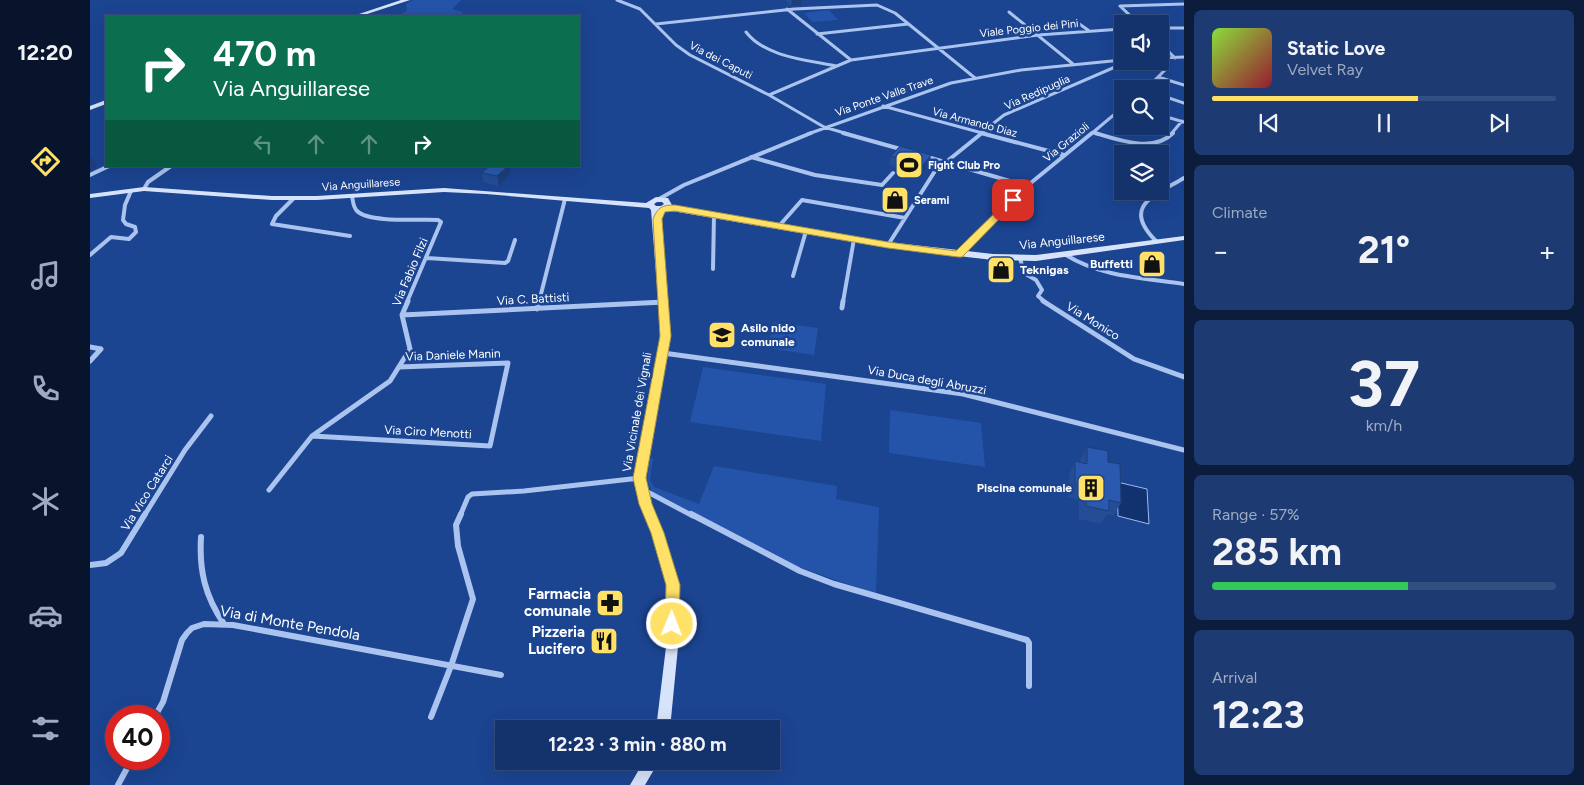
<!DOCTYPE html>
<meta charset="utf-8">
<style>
:root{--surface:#14336d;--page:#1d3b72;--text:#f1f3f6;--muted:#9daac2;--line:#334e80;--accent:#ffe168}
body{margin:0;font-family:Figtree,sans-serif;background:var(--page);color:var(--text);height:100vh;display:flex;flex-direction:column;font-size:19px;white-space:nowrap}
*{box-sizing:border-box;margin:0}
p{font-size:16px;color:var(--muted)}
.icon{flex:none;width:28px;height:28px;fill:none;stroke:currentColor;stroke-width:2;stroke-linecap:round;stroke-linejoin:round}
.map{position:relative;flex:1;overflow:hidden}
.side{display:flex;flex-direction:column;gap:10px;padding:10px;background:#0b1c3c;width:400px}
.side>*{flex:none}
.top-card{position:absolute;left:15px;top:15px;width:475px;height:152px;border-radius:0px;box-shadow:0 5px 20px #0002,0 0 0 1px var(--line);background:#0b6e4f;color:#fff;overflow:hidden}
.controls{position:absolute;left:1024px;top:15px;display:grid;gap:10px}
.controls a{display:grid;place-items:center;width:55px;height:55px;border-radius:0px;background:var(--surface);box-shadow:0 5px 20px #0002,0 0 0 1px var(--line);font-size:25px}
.speed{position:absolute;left:15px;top:705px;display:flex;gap:10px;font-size:25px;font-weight:700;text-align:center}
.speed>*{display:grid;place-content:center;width:65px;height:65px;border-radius:50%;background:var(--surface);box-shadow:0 5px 20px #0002,0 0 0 1px var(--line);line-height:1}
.speed .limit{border:8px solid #d22;background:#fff;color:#111}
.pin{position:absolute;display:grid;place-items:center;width:42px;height:42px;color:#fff;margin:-21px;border-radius:10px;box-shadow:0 2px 8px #0006}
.me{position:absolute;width:55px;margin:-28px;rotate:1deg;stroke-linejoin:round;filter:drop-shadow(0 0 4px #0008)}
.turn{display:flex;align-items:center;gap:18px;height:105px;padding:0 25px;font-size:22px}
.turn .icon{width:65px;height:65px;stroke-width:2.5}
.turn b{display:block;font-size:35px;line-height:42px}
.lanes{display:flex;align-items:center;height:48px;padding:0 25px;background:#0003;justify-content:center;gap:25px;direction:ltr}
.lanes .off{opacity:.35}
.big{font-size:38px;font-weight:700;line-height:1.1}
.side .tile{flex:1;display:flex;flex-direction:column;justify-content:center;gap:8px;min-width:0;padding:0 18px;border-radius:8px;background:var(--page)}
.side .dial{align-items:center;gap:0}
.dial b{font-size:65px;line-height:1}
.song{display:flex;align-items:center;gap:15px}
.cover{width:60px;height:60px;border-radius:8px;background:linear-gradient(135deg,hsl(90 70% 55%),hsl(350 70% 35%))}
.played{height:5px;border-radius:2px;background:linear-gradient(90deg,var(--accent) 60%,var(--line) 60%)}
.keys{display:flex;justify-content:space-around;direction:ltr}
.heat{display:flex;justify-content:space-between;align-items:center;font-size:28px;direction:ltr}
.charge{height:8px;border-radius:4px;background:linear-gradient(90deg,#34c759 57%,var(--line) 0)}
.trip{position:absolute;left:405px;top:720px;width:285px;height:50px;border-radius:0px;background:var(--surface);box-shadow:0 5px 20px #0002,0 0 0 1px var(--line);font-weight:700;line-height:50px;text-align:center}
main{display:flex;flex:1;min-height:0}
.tab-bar{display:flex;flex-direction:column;width:90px;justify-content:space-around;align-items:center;background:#08142c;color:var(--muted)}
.tab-bar .icon{width:35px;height:35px}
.tab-bar .active{color:var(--accent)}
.tab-bar b{font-size:22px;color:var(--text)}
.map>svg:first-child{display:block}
.green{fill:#2454aa}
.water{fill:#12316f;stroke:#9dbcf1}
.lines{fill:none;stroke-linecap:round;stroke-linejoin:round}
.street-far3{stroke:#aac3ef;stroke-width:3}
.street-far2{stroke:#aac3ef;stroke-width:4}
.street-far1{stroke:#aac3ef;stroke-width:5}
.street{stroke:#aac3ef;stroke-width:6}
.secondary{fill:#d7e3fa;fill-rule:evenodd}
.wall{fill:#244d96}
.shaded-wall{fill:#1d3e7a}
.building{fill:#2a59af;stroke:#1d3e7a}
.route{fill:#ffe168;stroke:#a69244}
.labels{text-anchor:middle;stroke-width:5;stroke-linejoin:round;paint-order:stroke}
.far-street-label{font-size:11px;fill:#fff;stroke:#1b4491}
.far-poi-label{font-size:11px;font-weight:bold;fill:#fff;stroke:#1b4491;text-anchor:start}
.street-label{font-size:12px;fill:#fff;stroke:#1b4491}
.poi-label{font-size:12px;font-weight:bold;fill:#fff;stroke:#1b4491;text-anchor:end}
.near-poi-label{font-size:15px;font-weight:bold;fill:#fff;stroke:#1b4491;text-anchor:end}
.near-street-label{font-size:15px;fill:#fff;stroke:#1b4491}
</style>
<main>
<nav class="tab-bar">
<b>12:20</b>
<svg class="icon active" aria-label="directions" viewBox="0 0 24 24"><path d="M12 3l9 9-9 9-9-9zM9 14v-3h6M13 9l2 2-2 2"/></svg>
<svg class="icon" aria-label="music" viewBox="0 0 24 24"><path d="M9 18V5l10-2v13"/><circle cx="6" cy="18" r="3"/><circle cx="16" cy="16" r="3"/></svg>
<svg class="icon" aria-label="phone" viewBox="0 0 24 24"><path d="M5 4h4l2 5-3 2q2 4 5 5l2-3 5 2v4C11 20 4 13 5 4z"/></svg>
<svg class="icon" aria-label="climate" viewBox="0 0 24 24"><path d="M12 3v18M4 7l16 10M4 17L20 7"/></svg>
<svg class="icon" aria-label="car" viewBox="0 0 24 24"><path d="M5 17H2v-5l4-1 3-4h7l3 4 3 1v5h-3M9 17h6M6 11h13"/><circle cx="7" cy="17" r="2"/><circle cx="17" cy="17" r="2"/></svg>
<svg class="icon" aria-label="filters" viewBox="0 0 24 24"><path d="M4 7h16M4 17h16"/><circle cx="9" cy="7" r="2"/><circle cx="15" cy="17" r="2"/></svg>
</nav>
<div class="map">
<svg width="1094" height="785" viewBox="0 0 1094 785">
<rect width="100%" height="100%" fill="#1b4491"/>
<path class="green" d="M323,0h48l-9,9 10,3 2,4h-65v-1l8,-4 -1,-7z
M739,10l9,10 -26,2 -8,-9z
M683,322l45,6 -4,27 -46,-7z
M613,367l123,17 -5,57 -131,-19z
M800,410l91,13 4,44 -96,-14z
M563,458l-3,22 4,7 45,17 15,-38 123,20 -1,13 43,8 -3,87 -80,-28 -144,-74 -5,-12 3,-21z"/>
<path class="water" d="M1027,482l30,7 2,35 -31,-8z"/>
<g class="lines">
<path class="street-far3" d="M527,0l23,9 36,36 14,10 79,40 55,32 24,7
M1030,6l64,-2
M1030,6l19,18
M697,9l64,51
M919,12l64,52
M985,21l13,9
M566,24l138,-15 83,-4 18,8 80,65
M1070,28h24
M656,32c19,25 61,28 90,34
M727,34l91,-10
M1070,43l15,15
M1070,58l24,-1
M1068,77l26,8
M1056,89l21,-21 1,-4
M679,95l82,-35 187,-25 84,-6
M1070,95l24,8
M793,106l103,28
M1070,115l24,7
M1003,132l5,2
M718,134l143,-51 70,-13 101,-10
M890,134l24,-19 125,-54
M1001,134l31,-26
M1081,134l11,-13"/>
<path class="street-far2" d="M753,133l61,17
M891,133l83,22
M1005,133c23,7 59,20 78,0
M834,156l103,30
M661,157l64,18 67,10 11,-12
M0,175l19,-9
M54,189l4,-7 23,-16
M262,196c1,5 1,11 5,15 12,12 63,8 81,9l3,2 -34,80
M204,198l-18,18 -4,8 78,12
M569,199l25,-14 127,-52
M689,226l23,-26 103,18
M1066,241c-35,-35 -2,-45 28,-63
M798,245l47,-74 47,-38
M869,254l68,-68 65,-53
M0,255l21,-18 18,2 7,-7 -1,-5 -9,-3 -3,-4 2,-15 6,-14
M976,255c35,22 79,23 118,29
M337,258l78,5 3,-2 7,-21
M930,258l4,15 12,7 6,10 -4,6 7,6
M623,269l1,-54
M703,276l13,-45
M449,302l26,-103
M568,302h6
M753,302l11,-63"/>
<path class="street-far1" d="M953,301l91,58 50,18
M752,308l1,-7
M447,309l2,-8
M312,315l262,-13
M0,347l11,2
M573,353l300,41 221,56
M0,361l11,-12
M222,436l178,10 18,-83 -109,4
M552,489l51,27
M179,490l43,-54 78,-55 20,-32 -8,-34 6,-14
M54,516l41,-66 26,-34
M370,516l8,-19 4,-3 52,-3 116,-13"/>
<path class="street" d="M601,514l109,57 34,13 193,56 2,3v43
M111,537c-2,34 4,59 23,87
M0,565l16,-2 15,-10 24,-39
M65,716l8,-14 19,-62 5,-7 5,-5 12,-4 29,1 268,50
M341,717l20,-51 22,-67 -15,-53 -2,-21 5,-11
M28,785l14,-26"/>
<path class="secondary" d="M311,0h9l-49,16h-8z
M16,100v4l-16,6v-4z
M54,187l128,9h45l127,-8 202,15 10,-6 12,1 4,7 -1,1 217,36 105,12 43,1 148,-19v4l-148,21 -43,-1 -105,-12 -222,-38 -7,1 12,125 -26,142 6,26 13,29 15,52 -1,62 -8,82h-14l10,-82 1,-62 -15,-52 -13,-29 -4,-26 26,-142 -10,-126 -2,-2 -163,-14 -42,-2 -127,8h-45l-128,-9 -54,7v-4zM567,202h5l2,2 -3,2h-5l-2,-2z
M554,761h15l-14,24h-15z"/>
</g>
<path class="wall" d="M695,0h17l-1,5 -10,1z
M801,156l38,9 -8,10 -32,-10z
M392,173l28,1 -11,12 -16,-4z
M997,447l21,15 13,41 -8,13 -6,-2 -6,10 -22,-5v-19l-11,-3 1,-22 6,-14 5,1v-2z"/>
<path class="shaded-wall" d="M702,0h10l-1,5 -10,1z
M841,155l-2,10 -8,10 2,-10z
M3,158l4,9 -7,3v-11z
M418,166h1l1,8 -11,12 -2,-10z"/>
<path class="building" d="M810,146l31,9 -8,10 -32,-9z
M399,166h19l-11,10 -15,-3z
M997,447l21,4v11l12,2 1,39 -12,-3v11l-23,-5v-19l-11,-3v-23l12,3z"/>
<path class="route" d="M923,197l3,1v4l-54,55h-4l-70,-9 -213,-37 -10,1 -3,7 9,117 -25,142 6,26 12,29 16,52 -1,39 -2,4 -5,2 -5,-2 -2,-4 1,-39 -15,-52 -12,-29 -6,-26 27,-142 -7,-117c5,-12 9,-14 22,-14l213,37 68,9 54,-53z"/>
<defs>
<symbol id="stadium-square" viewBox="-11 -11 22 22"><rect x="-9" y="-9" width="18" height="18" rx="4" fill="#ffe168" stroke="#1b4491"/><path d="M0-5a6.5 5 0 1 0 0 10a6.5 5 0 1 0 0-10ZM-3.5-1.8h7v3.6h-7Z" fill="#111"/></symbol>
<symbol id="shop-square" viewBox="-11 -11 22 22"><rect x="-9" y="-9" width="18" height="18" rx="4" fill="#ffe168" stroke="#1b4491"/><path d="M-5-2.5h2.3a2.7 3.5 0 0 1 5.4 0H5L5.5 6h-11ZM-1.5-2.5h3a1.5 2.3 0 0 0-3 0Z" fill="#111"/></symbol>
<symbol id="school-square" viewBox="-11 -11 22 22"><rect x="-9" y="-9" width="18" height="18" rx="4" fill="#ffe168" stroke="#1b4491"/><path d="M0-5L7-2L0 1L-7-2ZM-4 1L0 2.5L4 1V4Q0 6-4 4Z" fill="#111"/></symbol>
<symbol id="building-square" viewBox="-11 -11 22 22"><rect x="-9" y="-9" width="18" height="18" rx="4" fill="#ffe168" stroke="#1b4491"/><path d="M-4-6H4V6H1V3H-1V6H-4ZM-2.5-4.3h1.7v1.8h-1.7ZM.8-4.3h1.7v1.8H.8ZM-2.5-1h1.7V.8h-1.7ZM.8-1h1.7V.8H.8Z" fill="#111"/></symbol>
<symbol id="pharmacy-square" viewBox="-11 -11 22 22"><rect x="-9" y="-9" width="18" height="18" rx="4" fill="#ffe168" stroke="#1b4491"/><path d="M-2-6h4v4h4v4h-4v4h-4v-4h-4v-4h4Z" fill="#111"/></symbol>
<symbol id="restaurant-square" viewBox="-11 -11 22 22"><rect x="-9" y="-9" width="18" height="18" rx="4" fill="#ffe168" stroke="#1b4491"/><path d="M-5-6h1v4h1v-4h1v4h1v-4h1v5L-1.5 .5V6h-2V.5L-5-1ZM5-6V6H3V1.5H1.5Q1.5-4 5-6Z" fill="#111"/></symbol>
</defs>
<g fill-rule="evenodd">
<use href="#stadium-square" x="803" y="149" width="32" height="32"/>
<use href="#shop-square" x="789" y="184" width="32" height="32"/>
<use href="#shop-square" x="1046" y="248" width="32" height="32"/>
<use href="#shop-square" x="895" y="254" width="32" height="32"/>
<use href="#school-square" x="616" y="319" width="32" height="32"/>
<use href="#building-square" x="985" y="472" width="32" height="32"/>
<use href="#pharmacy-square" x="504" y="587" width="32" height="32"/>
<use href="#restaurant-square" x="498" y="625" width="32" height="32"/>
</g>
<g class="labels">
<g class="far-street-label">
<text transform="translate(939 28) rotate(-6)" y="4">Viale Poggio dei Pini</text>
<text transform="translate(631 60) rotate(27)" y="4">Via dei Caputi</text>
<text transform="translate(947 92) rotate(-24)" y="4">Via Redipuglia</text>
<text transform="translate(794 96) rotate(-19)" y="4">Via Ponte Valle Trave</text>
<text transform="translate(885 122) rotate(15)" y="4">Via Armando Diaz</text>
<text transform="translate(976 142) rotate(-39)" y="4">Via Grazioli</text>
<text transform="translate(271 184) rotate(-4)" y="4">Via Anguillarese</text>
</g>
<g class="far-poi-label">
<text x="838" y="169">Fight Club Pro</text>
<text x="824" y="204">Serami</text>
</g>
<g class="street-label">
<text transform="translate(972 241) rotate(-6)" y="4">Via Anguillarese</text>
<text transform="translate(320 272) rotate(-67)" y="4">Via Fabio Filzi</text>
<text transform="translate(443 299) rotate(-3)" y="4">Via C. Battisti</text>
<text transform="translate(1003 321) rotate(32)" y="4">Via Monico</text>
<text transform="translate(363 355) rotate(-2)" y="4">Via Daniele Manin</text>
<text transform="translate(837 380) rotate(10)" y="4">Via Duca degli Abruzzi</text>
<text transform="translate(547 412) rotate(-80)" y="4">Via Vicinale dei Vignali</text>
<text transform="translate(338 432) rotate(3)" y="4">Via Ciro Menotti</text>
<text transform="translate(57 493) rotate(-58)" y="4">Via Vico Catarci</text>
</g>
<g class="poi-label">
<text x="1043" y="268">Buffetti</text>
<text x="930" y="274" text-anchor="start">Teknigas</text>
<text x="651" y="332" text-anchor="start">Asilo nido<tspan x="651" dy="14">comunale</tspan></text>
<text x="982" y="492">Piscina comunale</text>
</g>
<g class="near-poi-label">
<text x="501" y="599">Farmacia<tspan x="501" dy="17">comunale</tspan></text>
<text x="495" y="637">Pizzeria<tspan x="495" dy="17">Lucifero</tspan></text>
</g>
<g class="near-street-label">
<text transform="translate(200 623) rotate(10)" y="5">Via di Monte Pendola</text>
</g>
</g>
</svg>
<div class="controls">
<a><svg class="icon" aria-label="sound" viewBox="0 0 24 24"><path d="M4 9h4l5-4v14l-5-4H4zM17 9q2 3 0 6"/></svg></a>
<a><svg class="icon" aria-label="search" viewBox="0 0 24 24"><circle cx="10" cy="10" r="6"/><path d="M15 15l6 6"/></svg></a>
<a><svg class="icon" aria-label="layers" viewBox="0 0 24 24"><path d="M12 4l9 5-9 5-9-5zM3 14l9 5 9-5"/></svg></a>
</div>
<div class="speed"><div class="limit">40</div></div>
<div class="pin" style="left:923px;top:200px;background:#d93025"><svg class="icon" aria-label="arrive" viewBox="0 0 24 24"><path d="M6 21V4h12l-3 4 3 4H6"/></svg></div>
<svg class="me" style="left:582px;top:624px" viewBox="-20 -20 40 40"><circle r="17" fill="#ffe168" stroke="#fff" stroke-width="3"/><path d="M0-11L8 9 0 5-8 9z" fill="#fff"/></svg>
<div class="trip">12:23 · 3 min · 880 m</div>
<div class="top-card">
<div class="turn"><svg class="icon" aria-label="right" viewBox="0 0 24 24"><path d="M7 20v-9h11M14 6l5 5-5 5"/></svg><div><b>470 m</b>Via Anguillarese</div></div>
<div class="lanes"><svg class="icon off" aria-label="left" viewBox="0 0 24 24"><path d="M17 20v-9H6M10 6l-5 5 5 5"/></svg><svg class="icon off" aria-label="ahead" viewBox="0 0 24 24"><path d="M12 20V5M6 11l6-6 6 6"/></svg><svg class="icon off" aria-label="ahead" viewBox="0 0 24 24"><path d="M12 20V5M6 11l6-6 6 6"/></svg><svg class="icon" aria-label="right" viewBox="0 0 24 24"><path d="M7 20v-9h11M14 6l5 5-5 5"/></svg></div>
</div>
</div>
<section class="side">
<div class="tile">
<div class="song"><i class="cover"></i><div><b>Static Love</b><p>Velvet Ray</p></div></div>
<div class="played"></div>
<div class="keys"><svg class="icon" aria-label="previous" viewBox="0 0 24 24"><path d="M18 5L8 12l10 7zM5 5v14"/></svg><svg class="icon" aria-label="pause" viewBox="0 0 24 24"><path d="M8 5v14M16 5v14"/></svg><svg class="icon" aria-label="next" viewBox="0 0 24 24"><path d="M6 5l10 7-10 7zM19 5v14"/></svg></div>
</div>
<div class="tile"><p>Climate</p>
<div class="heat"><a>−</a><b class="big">21°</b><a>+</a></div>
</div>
<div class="tile dial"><b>37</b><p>km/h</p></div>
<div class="tile"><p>Range · 57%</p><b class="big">285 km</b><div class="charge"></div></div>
<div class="tile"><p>Arrival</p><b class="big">12:23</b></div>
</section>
</main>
